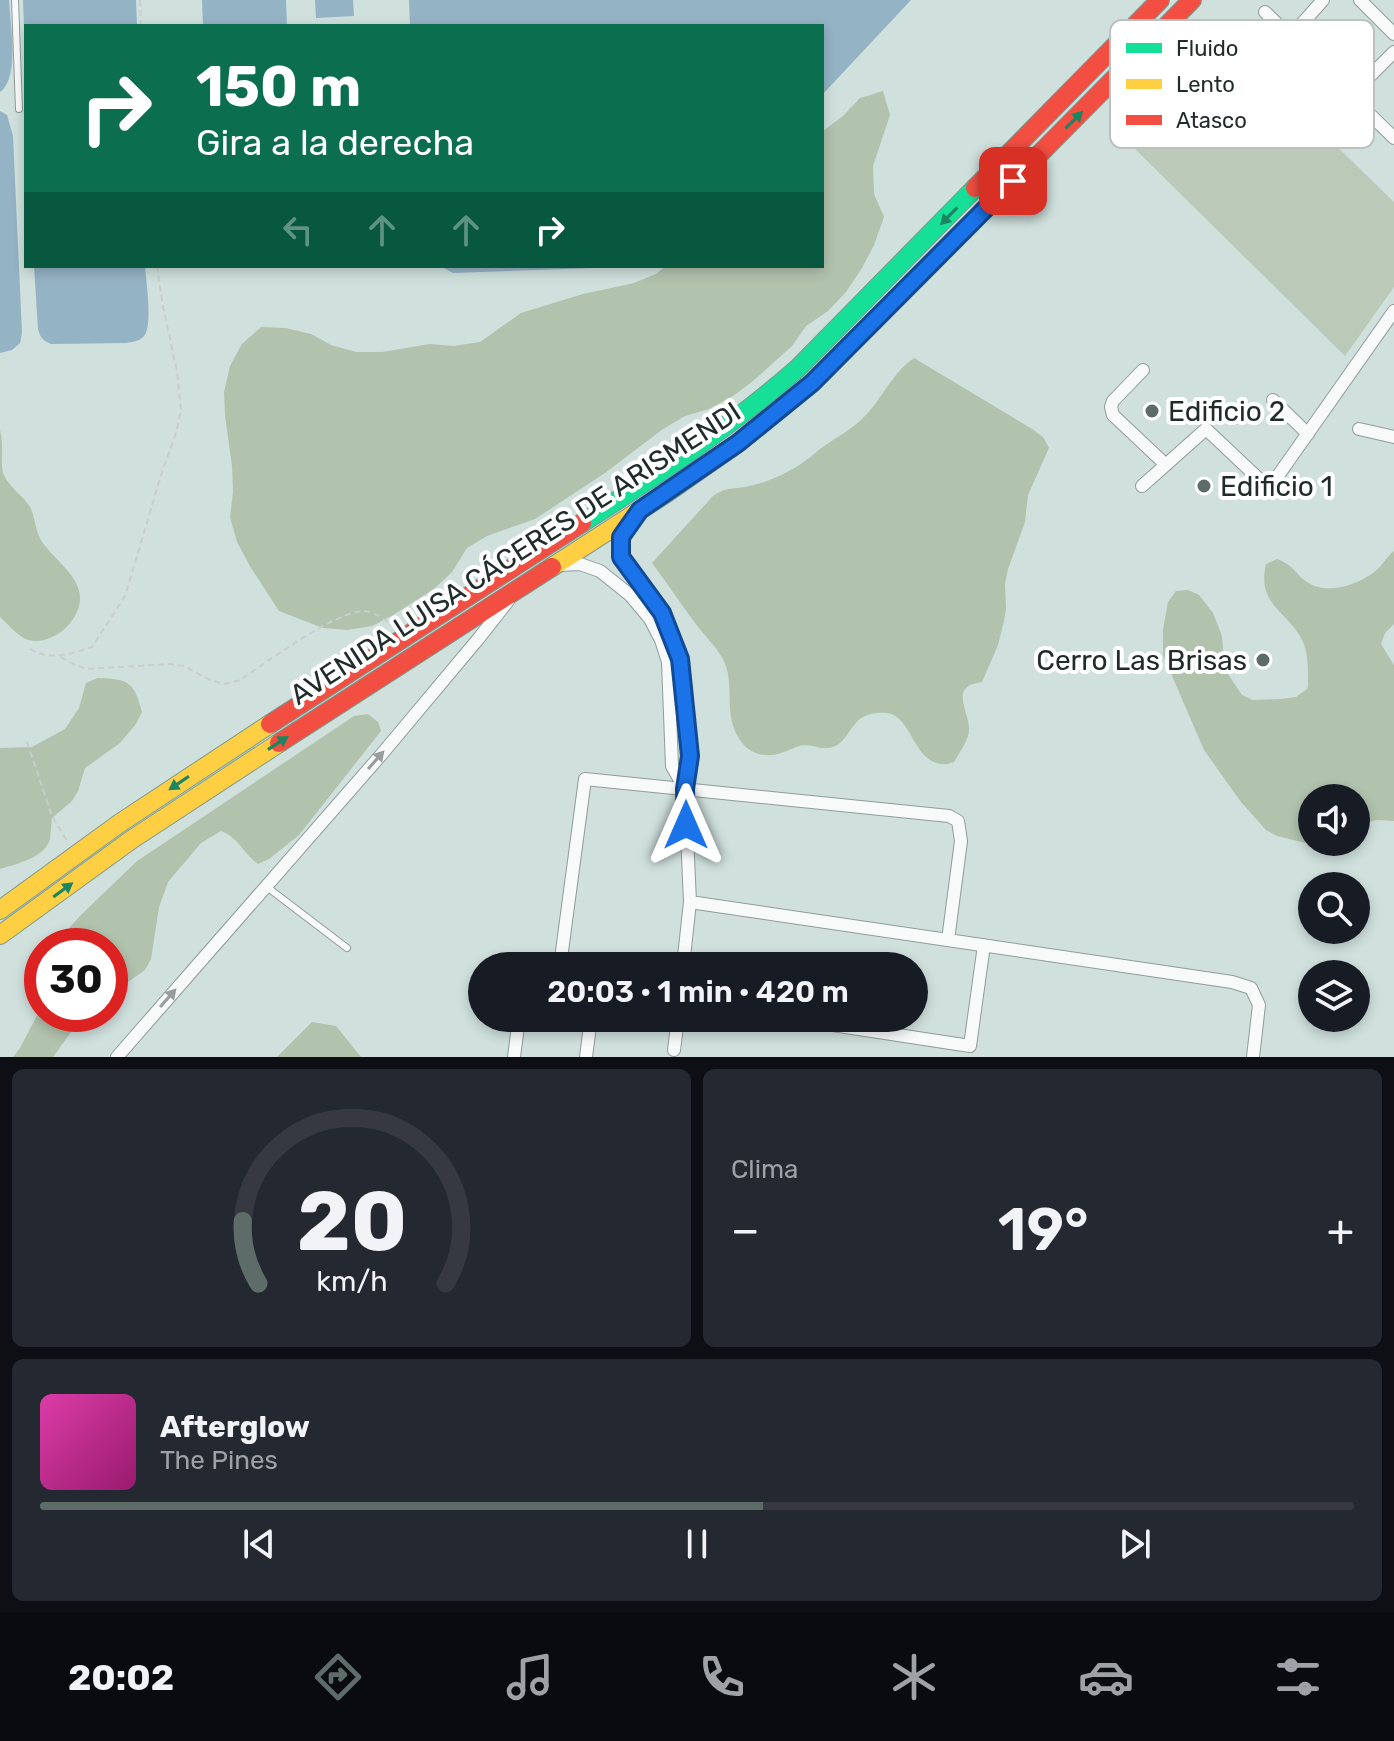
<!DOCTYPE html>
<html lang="es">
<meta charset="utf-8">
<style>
:root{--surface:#171b24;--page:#242831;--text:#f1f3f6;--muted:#9ea1a6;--line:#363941;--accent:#5d6b69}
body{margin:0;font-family:Rubik,sans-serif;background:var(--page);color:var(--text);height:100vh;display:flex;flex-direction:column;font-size:30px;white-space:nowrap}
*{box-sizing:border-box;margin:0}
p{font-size:26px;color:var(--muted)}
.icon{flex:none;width:44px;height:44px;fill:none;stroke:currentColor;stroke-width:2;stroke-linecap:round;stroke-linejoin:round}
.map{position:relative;height:1057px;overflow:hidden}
.panel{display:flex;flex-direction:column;gap:12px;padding:12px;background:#0d0f14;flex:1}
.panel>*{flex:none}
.hud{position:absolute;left:24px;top:24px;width:800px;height:244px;border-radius:0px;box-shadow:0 4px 12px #0003;background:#0b6e4f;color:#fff;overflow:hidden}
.controls{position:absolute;left:1298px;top:784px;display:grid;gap:16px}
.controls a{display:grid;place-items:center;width:72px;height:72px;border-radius:50%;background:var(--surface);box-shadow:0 4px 12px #0003;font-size:40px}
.speed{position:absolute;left:24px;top:928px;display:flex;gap:16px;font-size:40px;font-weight:700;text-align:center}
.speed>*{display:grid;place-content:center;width:104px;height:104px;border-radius:50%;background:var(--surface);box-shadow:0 4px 12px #0003;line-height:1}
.speed .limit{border:12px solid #d22;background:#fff;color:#111}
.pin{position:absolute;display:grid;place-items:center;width:68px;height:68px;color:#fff;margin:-34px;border-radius:16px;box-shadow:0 4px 12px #0006}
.me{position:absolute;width:88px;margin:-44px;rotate:0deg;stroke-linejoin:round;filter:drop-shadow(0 0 6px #0008)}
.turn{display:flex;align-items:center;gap:28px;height:168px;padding:0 40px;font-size:36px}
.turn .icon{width:104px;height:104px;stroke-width:2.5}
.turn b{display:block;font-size:56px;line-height:68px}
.lanes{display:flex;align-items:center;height:76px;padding:0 40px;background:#0003;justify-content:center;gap:40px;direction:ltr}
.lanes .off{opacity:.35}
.big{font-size:60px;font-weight:600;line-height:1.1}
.panel .tile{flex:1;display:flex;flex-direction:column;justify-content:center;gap:12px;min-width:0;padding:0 28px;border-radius:12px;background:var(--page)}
.panel .dial{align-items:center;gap:0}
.dial svg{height:208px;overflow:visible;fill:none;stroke:var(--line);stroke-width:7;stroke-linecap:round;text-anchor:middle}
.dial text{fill:var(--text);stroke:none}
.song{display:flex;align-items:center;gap:24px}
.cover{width:96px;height:96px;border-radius:12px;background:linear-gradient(135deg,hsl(320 70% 55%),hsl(320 70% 35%))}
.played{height:8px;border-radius:4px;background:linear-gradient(90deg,var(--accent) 55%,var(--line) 55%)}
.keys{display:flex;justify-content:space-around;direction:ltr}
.heat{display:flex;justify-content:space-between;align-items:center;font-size:44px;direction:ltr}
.panel .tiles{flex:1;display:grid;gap:12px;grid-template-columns:1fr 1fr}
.tile:last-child{grid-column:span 2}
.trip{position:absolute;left:468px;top:952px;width:460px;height:80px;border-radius:40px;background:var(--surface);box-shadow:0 4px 12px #0003;font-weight:600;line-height:80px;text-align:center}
.tabs{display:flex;height:128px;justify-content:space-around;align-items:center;background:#090b0e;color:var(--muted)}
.tabs .icon{width:56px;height:56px}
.tabs .current{color:var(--accent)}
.tabs b{font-size:36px;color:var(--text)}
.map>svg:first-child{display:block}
.green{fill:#bac9b8}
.forest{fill:#b1c2ad}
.water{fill:#94b3c4}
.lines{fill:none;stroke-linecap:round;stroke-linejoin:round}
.lane-casing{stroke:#909c9a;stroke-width:8}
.street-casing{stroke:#909c9a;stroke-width:14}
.fast-casing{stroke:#7c9a8f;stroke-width:20}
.slow-casing{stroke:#7c9a8f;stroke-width:20}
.jam-casing{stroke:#7c9a8f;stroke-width:20}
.path{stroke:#c9cdcd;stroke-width:2;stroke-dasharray:6 4;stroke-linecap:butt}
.lane{stroke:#f8fafa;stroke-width:6}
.street{stroke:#f8fafa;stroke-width:12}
.fast{stroke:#16e098;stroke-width:18}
.slow{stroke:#ffcf43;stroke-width:18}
.jam{stroke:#f24e42;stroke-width:18}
.oneway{fill:#1b8661}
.oneway2{fill:#979d9c}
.route-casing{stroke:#114b97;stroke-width:20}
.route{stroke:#1a73e8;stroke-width:14}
.poi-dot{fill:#5d6b69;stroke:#fff;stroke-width:3}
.labels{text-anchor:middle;stroke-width:8;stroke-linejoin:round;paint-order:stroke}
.poi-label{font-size:28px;fill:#202c2a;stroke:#fff;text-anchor:start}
.street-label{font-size:28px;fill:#202c2a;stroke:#fff}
.key{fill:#fff;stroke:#bcc0bf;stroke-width:2}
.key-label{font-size:22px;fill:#202c2a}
</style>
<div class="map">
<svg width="1394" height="1057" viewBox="0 0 1394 1057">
<rect width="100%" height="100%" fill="#cfe0dd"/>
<path class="green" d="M1224,37l170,165v85l-49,69 -213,-210z"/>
<path class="forest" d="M883,91l7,24 -17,51 1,28 10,23 -10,28 -12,23 -16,24 -18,19 -22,15 -14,20 -39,35 -20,15 -24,13 -24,7 -22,13 -58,44 -70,46 -48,17 -20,12 -15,24 -18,17 -41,26 -21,11 -25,4 -24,-2 -44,-17 -28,-43 -14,-26 -7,-25 3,-25 -1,-26 -7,-51 -1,-23 6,-26 12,-22 19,-17 25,1 25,6 20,11 25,7h26l48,-8 24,2 26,-4 41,-29 62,-19 51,-11 22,-9 10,-8h156v-134l22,-17 16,-17z
M914,358l118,71 11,8 6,11 -21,47 -3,27 -17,47 -3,15 1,24 -2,13 -6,24 -16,37c-32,4 -15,25 -13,45 1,12 -9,24 -15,35 -4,1 -8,3 -12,2 -29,-2 -30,-48 -55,-51 -41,-4 -33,32 -59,35 -8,1 -16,-3 -24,-3 -9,1 -15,6 -23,8 -32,10 -49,-16 -51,-44 -1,-16 1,-33 -6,-48 -6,-12 -17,-23 -26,-34 -16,-21 -30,-43 -46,-64l61,-67c15,-10 20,-6 36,-10 20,-4 39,-13 56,-25 6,-4 10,-8 15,-12 15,-11 33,-20 46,-34 17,-18 27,-43 48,-57z
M0,430c4,15 0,29 3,43 5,14 20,22 27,34 7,15 4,26 16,40 12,15 33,30 34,50 1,24 -28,49 -51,43 -11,-3 -21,-16 -29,-23z
M1394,551v73l-9,9 -4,11 13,21v156l-18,-1 -20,6v-28h-44v44h18l-4,3h-12l-37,-9 -11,-6 -25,-28 -37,-52 -41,-95v-25l5,-28 8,-11 12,-1 11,5 14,18 9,23 2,26 4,12 14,21 11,5 28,-1 15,-2 11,-8 1,-3c0,-17 1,-35 -8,-50 -16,-26 -43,-33 -34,-72l11,-5c18,7 17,14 30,23 19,13 48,4 66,-9 9,-6 13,-16 21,-22z
M98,678c31,1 36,4 44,34l-6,12 -16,19 -35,25 -7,23 -6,10 -20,17c-1,7 -1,14 -2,21 -5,19 -34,25 -50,30v-121l32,-1 33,-18 14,-21 7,-25z
M368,714l10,8 3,9 -82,104 -30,24 -11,5c-16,-12 -19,-26 -37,-33l-20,12 -33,39 -9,25 -8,52 -6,11 -21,15 -14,7v-46h-52l4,-10 18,-20 57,-55 217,-145z
M42,1006v8h42l-31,43h-40l7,-9z
M312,1022l24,4 25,31h-84z"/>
<path class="water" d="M0,0h9c1,23 11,78 -9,92z
M23,0h113l1,26h-111v58z
M202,0h84l1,26h-84z
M315,0h38l1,16 -38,2z
M409,0h502l-89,95v-69h-412z
M0,111l7,4 6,21 9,197 -2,10 -8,7 -12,3z
M34,266h111c1,15 8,60 -1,70 -4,5 -12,6 -18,7l-75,1c-8,-3 -11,-7 -13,-15z
M440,266h214l-201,7z"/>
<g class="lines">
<defs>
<path id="lane" d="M15,0l4,109
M267,887l80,61"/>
<path id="street" d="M1360,0l34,34
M1265,12l129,126
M1291,36l32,-36
M1351,95l43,-43
M1143,370l-30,31 -2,6 2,8 53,50
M1273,400l35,34
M1359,429l35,8
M1142,486l64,-57 53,50 9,3 7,-2 119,-169
M634,519l-13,18v20l41,56 18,46 10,97 -5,33 5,113 542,80 19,6 8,17 -6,52
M559,565l21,-1 20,7 30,24 20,24 11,21 7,22 4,104 13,23
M560,966l25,-187 364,37 9,5 3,20 -13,99
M683,966l7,-64
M787,1018l183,28 14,-101
M674,1050l4,-32
M117,1057l264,-302 98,-117 29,-37
M514,1057l5,-39
M586,1057l5,-39"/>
<path id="fast" d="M582,523c75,-48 149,-96 216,-155l177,-180"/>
<path id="slow" d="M552,567l116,-75 70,-49 74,-60 176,-177
M0,910l120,-87 150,-99
M0,935l131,-95 148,-97"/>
<path id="jam" d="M975,188l185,-188
M988,206l204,-206
M270,724l312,-201
M279,743l273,-176"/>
</defs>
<use href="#lane" class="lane-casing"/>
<use href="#street" class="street-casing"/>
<use href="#fast" class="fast-casing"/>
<use href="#slow" class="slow-casing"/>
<use href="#jam" class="jam-casing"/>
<path class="path" d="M140,0l1,26
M30,649c20,12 41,5 62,-2l33,-51 37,-124 14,-39 5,-23 -4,-39 -14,-64 -6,-41
M61,657l10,6 15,6 84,-5 14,2 26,14 15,4 15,-4c25,-17 98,-70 124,-69 11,1 20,8 28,14
M27,742l25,74 15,25"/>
<use href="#lane" class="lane"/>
<use href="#street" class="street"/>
<use href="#fast" class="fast"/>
<use href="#slow" class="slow"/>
<use href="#jam" class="jam"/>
</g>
<defs><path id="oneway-solid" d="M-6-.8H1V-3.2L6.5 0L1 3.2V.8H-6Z" transform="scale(2)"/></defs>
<g class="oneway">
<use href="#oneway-solid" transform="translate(1074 120) rotate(-45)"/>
<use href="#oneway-solid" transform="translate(949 216) rotate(134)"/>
<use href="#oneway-solid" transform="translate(278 743) rotate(-33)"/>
<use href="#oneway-solid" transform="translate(179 783) rotate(146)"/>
<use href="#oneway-solid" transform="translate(63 890) rotate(-36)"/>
</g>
<g class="oneway2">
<use href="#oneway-solid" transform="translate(376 760) rotate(-49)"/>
<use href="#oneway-solid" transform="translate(168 998) rotate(-49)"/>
</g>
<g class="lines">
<defs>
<path id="route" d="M686,825l-1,-36 5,-33 -10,-97 -18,-46 -41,-56v-20l19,-27 98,-67 74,-60 201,-202"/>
</defs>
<use href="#route" class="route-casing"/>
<use href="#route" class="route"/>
</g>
<g class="poi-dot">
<circle cx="1152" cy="411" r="8"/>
<circle cx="1204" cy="486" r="8"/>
<circle cx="1263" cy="660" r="8"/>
</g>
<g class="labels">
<g class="poi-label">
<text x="1168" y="421">Edificio 2</text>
<text x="1220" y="496">Edificio 1</text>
<text x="1247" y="670" text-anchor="end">Cerro Las Brisas</text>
</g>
<g class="street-label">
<text transform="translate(515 553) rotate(-33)" y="10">AVENIDA LUISA CÁCERES DE ARISMENDI</text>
</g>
</g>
<rect x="1110" y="20" width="264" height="128" rx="12" class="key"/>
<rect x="1126" y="43" width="36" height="10" fill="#16e098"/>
<rect x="1126" y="79" width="36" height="10" fill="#ffcf43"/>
<rect x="1126" y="115" width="36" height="10" fill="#f24e42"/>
<g class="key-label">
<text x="1176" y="56">Fluido</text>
<text x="1176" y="92">Lento</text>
<text x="1176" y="128">Atasco</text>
</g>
</svg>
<div class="controls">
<a><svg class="icon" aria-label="sound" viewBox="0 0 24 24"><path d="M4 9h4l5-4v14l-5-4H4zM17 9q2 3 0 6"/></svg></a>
<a><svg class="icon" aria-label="search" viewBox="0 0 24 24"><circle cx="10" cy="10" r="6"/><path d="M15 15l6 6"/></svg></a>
<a><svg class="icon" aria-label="layers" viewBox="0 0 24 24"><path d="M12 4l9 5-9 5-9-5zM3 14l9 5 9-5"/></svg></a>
</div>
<div class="speed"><div class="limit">30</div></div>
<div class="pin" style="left:1013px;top:181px;background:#d93025"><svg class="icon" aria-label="arrive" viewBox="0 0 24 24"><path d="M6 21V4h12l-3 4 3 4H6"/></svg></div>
<svg class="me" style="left:686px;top:825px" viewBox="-20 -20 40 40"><path d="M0-17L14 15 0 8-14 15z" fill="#1a73e8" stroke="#fff" stroke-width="4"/></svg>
<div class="trip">20:03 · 1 min · 420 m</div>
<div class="hud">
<div class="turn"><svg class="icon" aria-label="right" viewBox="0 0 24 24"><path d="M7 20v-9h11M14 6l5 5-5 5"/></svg><div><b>150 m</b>Gira a la derecha</div></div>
<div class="lanes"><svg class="icon off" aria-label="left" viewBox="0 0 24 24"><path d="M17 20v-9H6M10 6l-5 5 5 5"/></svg><svg class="icon off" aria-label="ahead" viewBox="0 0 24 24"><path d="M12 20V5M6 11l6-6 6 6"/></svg><svg class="icon off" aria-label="ahead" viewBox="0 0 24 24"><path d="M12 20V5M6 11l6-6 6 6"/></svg><svg class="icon" aria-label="right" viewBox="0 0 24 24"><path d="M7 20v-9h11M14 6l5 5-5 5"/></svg></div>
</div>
</div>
<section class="panel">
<div class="tiles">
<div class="tile dial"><svg viewBox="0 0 100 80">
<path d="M14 69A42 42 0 1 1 86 69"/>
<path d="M14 69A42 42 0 0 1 8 45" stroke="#5d6b69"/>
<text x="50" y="56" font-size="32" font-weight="700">20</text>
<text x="50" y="72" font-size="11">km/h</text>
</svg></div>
<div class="tile"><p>Clima</p>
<div class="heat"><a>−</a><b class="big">19°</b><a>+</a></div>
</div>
<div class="tile">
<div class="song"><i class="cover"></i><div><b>Afterglow</b><p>The Pines</p></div></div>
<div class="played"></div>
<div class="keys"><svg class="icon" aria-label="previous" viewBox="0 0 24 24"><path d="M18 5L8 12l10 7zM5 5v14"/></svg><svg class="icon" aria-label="pause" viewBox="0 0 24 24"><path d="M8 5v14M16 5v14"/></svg><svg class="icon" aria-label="next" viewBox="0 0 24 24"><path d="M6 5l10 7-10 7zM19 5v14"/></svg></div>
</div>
</div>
</section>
<nav class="tabs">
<b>20:02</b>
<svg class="icon current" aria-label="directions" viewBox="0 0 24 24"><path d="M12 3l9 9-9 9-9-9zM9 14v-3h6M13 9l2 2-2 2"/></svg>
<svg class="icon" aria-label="music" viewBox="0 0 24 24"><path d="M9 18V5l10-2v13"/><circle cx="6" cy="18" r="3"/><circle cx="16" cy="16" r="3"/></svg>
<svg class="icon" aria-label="phone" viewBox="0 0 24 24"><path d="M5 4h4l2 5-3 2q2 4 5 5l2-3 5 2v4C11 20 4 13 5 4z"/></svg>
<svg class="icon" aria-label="climate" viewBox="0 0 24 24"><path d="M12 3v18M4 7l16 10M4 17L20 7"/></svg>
<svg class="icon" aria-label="car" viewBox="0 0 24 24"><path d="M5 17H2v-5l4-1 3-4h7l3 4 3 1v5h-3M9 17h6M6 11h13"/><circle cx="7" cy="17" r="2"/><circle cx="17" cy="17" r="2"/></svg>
<svg class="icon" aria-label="filters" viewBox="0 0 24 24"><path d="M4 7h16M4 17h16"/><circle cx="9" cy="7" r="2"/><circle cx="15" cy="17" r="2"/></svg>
</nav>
